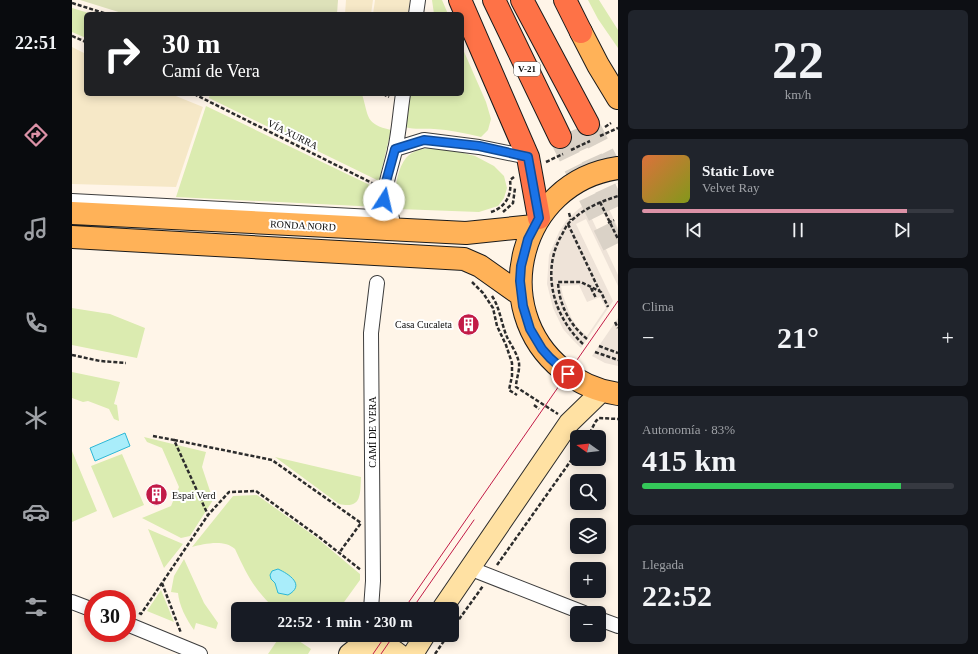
<!DOCTYPE html>
<html lang="es">
<meta charset="utf-8">
<style>
:root{--surface:#171b24;--page:#20242c;--text:#f1f3f6;--muted:#9ea1a6;--line:#363941;--accent:#dc92a7}
body{margin:0;font-family:Georgia,serif;background:var(--page);color:var(--text);height:100vh;display:flex;flex-direction:column;font-size:15px;white-space:nowrap}
*{box-sizing:border-box;margin:0}
p{font-size:13px;color:var(--muted)}
.icon{flex:none;width:22px;height:22px;fill:none;stroke:currentColor;stroke-width:2;stroke-linecap:round;stroke-linejoin:round}
.map{position:relative;flex:1;overflow:hidden}
.panel{display:flex;flex-direction:column;gap:10px;padding:10px;background:#0d0f14;width:360px}
.panel>*{flex:none}
.top-card{position:absolute;left:12px;top:12px;width:380px;height:84px;border-radius:6px;box-shadow:0 2px 10px #0003;background:#202124;color:#fff;overflow:hidden}
.needle{width:26px;rotate:284deg}
.buttons{position:absolute;left:498px;top:430px;display:grid;gap:8px}
.buttons a{display:grid;place-items:center;width:36px;height:36px;border-radius:6px;background:var(--surface);box-shadow:0 2px 10px #0003;font-size:20px}
.speed{position:absolute;left:12px;top:590px;display:flex;gap:8px;font-size:20px;font-weight:700;text-align:center}
.speed>*{display:grid;place-content:center;width:52px;height:52px;border-radius:50%;background:var(--surface);box-shadow:0 2px 10px #0003;line-height:1}
.speed .limit{border:6px solid #d22;background:#fff;color:#111}
.pin{position:absolute;display:grid;place-items:center;width:34px;height:34px;color:#fff;margin:-17px;border:2px solid #fff;border-radius:50%;box-shadow:0 1px 4px #0007}
.me{position:absolute;width:44px;margin:-22px;rotate:10deg;stroke-linejoin:round;filter:drop-shadow(0 0 3px #0008)}
.turn{display:flex;align-items:center;gap:14px;height:84px;padding:0 12px;font-size:18px}
.turn .icon{width:52px;height:52px;stroke-width:2.5}
.turn b{display:block;font-size:28px;line-height:34px}
.big{font-size:30px;font-weight:700;line-height:1.1}
.panel .card{flex:1;display:flex;flex-direction:column;justify-content:center;gap:6px;min-width:0;padding:0 14px;border-radius:6px;background:var(--page)}
.panel .dial{align-items:center;gap:0}
.dial b{font-size:52px;line-height:1}
.song{display:flex;align-items:center;gap:12px}
.cover{width:48px;height:48px;border-radius:6px;background:linear-gradient(135deg,hsl(20 70% 55%),hsl(70 70% 35%))}
.played{height:4px;border-radius:2px;background:linear-gradient(90deg,var(--accent) 85%,var(--line) 85%)}
.keys{display:flex;justify-content:space-around;direction:ltr}
.heat{display:flex;justify-content:space-between;align-items:center;font-size:22px;direction:ltr}
.charge{height:6px;border-radius:3px;background:linear-gradient(90deg,#34c759 83%,var(--line) 0)}
.trip{position:absolute;left:159px;top:602px;width:228px;height:40px;border-radius:6px;background:var(--surface);box-shadow:0 2px 10px #0003;font-weight:700;line-height:40px;text-align:center}
main{display:flex;flex:1;min-height:0}
.dock{display:flex;flex-direction:column;width:72px;justify-content:space-around;align-items:center;background:#090b0e;color:var(--muted)}
.dock .icon{width:28px;height:28px}
.dock .selected{color:var(--accent)}
.dock b{font-size:18px;color:var(--text)}
.map>svg:first-child{display:block}
.farmland{fill:#f6e8c7}
.green{fill:#dbebb0}
.cemetery{fill:#dde1b9}
.plaza{fill:#eee3d8;fill-rule:evenodd}
.water{fill:#a9edfa;stroke:#2bb7d6}
.lines{fill:none;stroke-linecap:round;stroke-linejoin:round}
.primary-tunnel{stroke:#dad2c7;stroke-width:22;stroke-dasharray:22 11;stroke-linecap:butt}
.highway-tunnel{stroke:#dad2c7;stroke-width:22;stroke-dasharray:22 11;stroke-linecap:butt}
.street-casing{stroke:#3d3d3d;stroke-width:16}
.secondary-casing{stroke:#2c2c2c;stroke-width:22}
.primary-casing{stroke:#1b1b1b;stroke-width:24}
.highway-casing{stroke:#1b1b1b;stroke-width:24}
.path{stroke:#2c2c2c;stroke-width:2.5;stroke-dasharray:4 2;stroke-linecap:butt}
.street{stroke:#fff;stroke-width:14}
.secondary{stroke:#ffe1a3;stroke-width:20}
.primary{stroke:#ffb258;stroke-width:22}
.highway{stroke:#fe7247;stroke-width:22}
.tram{stroke:#c21b47;stroke-width:1}
.route-casing{stroke:#114b97;stroke-width:10}
.route{stroke:#1a73e8;stroke-width:7}
.labels{text-anchor:middle;stroke-width:4;stroke-linejoin:round;paint-order:stroke}
.shield{fill:#fff;stroke:#545454;stroke-width:1}
.shield-label{font-size:9px;font-weight:bold;fill:#0a0a0a}
.street-label{font-size:10px;fill:#0a0a0a;stroke:#fff}
.poi-label{font-size:10px;fill:#0a0a0a;stroke:#fff;text-anchor:end}
</style>
<main>
<nav class="dock">
<b>22:51</b>
<svg class="icon selected" aria-label="directions" viewBox="0 0 24 24"><path d="M12 3l9 9-9 9-9-9zM9 14v-3h6M13 9l2 2-2 2"/></svg>
<svg class="icon" aria-label="music" viewBox="0 0 24 24"><path d="M9 18V5l10-2v13"/><circle cx="6" cy="18" r="3"/><circle cx="16" cy="16" r="3"/></svg>
<svg class="icon" aria-label="phone" viewBox="0 0 24 24"><path d="M5 4h4l2 5-3 2q2 4 5 5l2-3 5 2v4C11 20 4 13 5 4z"/></svg>
<svg class="icon" aria-label="climate" viewBox="0 0 24 24"><path d="M12 3v18M4 7l16 10M4 17L20 7"/></svg>
<svg class="icon" aria-label="car" viewBox="0 0 24 24"><path d="M5 17H2v-5l4-1 3-4h7l3 4 3 1v5h-3M9 17h6M6 11h13"/><circle cx="7" cy="17" r="2"/><circle cx="17" cy="17" r="2"/></svg>
<svg class="icon" aria-label="filters" viewBox="0 0 24 24"><path d="M4 7h16M4 17h16"/><circle cx="9" cy="7" r="2"/><circle cx="15" cy="17" r="2"/></svg>
</nav>
<div class="map">
<svg width="546" height="654" viewBox="0 0 546 654">
<rect width="100%" height="100%" fill="#fff5e8"/>
<path class="farmland" d="M274,0h27l-2,14h-26z
M303,0h35l-2,14h-35z
M0,47l14,7v40h85l32,13 -27,80 -104,-3z"/>
<path class="green" d="M360,0h10l6,14h-14z
M516,0h11l19,30v18l-20,-29z
M0,8l20,6h-6v24l-14,-6z
M390,47l24,55 5,17 -3,11 -7,7c-16,-4 -31,-7 -47,-8 -11,-1 -18,1 -29,-2l4,-33h53z
M138,94h152c7,23 3,30 29,36l-12,51 -170,-83z
M134,106l170,82 2,4 1,15 -203,-10z
M358,148l26,3 19,5 19,10 10,10 3,12 -3,10 -6,8 -19,6 -81,-3c-6,-14 -1,-44 11,-54 7,-5 13,-6 21,-7z
M0,308l38,6 35,14 -8,30 -65,-13z
M0,362v10l48,10 -6,22 3,1 2,16 -5,-2 -5,-10 -21,-8 -5,1 -11,-4z
M72,437l62,15 -4,15 11,33 -23,36 -9,2 -39,-20 29,-12 8,-19 -17,-39 -15,-6z
M0,451l25,60 -25,11z
M50,454l22,51 -31,13 -22,-52z
M203,457l86,20c-1,18 1,32 -22,27z
M185,495l60,43 43,36v6l-21,29h-64c-21,-20 -28,-34 -40,-60 -11,-10 -31,-5 -43,-2l41,-51z
M76,529l35,15 -19,24z
M112,559l20,44 14,20 -2,6 -20,-6 -2,7c-8,-11 -15,-25 -16,-37l-7,-1 3,-16z
M89,590l13,32 -27,-11z
M209,635h9l21,14 -3,5h-40z"/>
<path class="cemetery" d="M8,0h258l-1,14h-212z"/>
<path class="plaza" d="M546,188v18l-9,3 9,19v16l-15,-32 -12,5 27,58v11l-32,-67 -10,5 37,77 -32,47 -9,-9 -9,-10 -10,-21 -6,-24 2,-29 10,-23 7,-11 8,-8 13,-11 13,-8zM507,285l8,17 13,-5 6,11 -19,28 -10,-9 -6,-10 -8,-21 -2,-10z
M546,318v48l-13,-3 -13,-7z"/>
<path class="water" d="M53,433l5,13 -35,15 -5,-13z
M206,569c11,5 28,16 10,26l-10,-2 -3,-10 -4,-4 -1,-4 2,-4z"/>
<g class="lines">
<path class="primary-tunnel" d="M506,128l40,88
M488,137l58,118"/>
<path class="highway-tunnel" d="M516,124l30,59"/>
<defs>
<path id="street" d="M344,14l2,-14
M323,149l29,-9 55,7 49,10
M0,201l320,17
M320,223l-6,-5c-6,-24 4,-45 9,-68 4,-18 5,-37 8,-56
M397,568l115,45
M0,602l21,8
M299,609l2,-28 -2,-248 6,-50
M527,619l19,7
M55,624l73,30"/>
<path id="secondary" d="M370,609l127,-186 33,-32
M277,654c3,-2 7,-6 11,-8 12,-5 30,0 39,8
M341,654l12,-19"/>
<path id="primary" d="M509,32l17,33 20,33
M546,168c-98,14 -132,140 -55,202 16,13 35,21 55,24
M0,213l394,20 68,-7
M0,237l392,22 16,7 41,29"/>
<path id="highway" d="M388,0l68,157 11,61
M422,0l66,137
M450,0l66,124
M493,0l16,32"/>
</defs>
<use href="#street" class="street-casing"/>
<use href="#secondary" class="secondary-casing"/>
<use href="#primary" class="primary-casing"/>
<use href="#highway" class="highway-casing"/>
<path class="path" d="M0,3l35,11
M0,36l14,6
M122,94l180,90
M311,94l6,3
M533,127l6,-4
M528,136l18,-8
M499,150l19,-9
M474,162l17,-8
M528,202l18,37
M419,212c15,-5 21,-17 19,-32l4,-3
M431,212l10,-9 2,-15
M497,213l2,7
M536,223l6,-3
M496,224l32,68
M400,282l11,11 10,15 4,18 9,19 6,18v13l-3,14 8,5
M519,288l5,10
M420,296c8,12 9,27 15,41 4,8 10,16 12,26 1,8 -3,16 -3,24l42,27
M543,322l3,6
M515,339c-18,-15 -28,-35 -29,-57h23l20,10 7,15
M511,344c-28,-26 -42,-69 -23,-106 4,-6 6,-14 12,-18 13,-12 30,-19 46,-24
M527,346l19,7
M523,352l23,8
M0,355l28,6 26,2
M462,405l5,4
M509,431l7,5 8,-15 3,-3 19,1
M81,436l21,4 34,75
M102,440l98,20 89,63 -22,30
M425,565l80,-113
M90,583l19,50
M67,613l2,1 67,-99 21,-23 27,-1 63,46 42,33
M380,629l31,-43
M363,654l13,-19"/>
<use href="#street" class="street"/>
<use href="#secondary" class="secondary"/>
<use href="#primary" class="primary"/>
<use href="#highway" class="highway"/>
<path class="tram" d="M332,609l214,-308
M340,609l62,-89
M301,654l13,-19
M309,654l13,-19"/>
</g>
<g class="lines">
<defs>
<path id="route" d="M312,200v-11l11,-40 29,-9 55,6 49,11 11,61 -11,21 -7,27 -1,15 3,25 7,23 12,20 8,9 18,16"/>
</defs>
<use href="#route" class="route-casing"/>
<use href="#route" class="route"/>
</g>
<defs>
<symbol id="building-disc" viewBox="-11 -11 22 22"><circle r="9.5" fill="#c21b47" stroke="#fff"/><path d="M-4-6H4V6H1V3H-1V6H-4ZM-2.5-4.3h1.7v1.8h-1.7ZM.8-4.3h1.7v1.8H.8ZM-2.5-1h1.7V.8h-1.7ZM.8-1h1.7V.8H.8Z" fill="#fff"/></symbol>
</defs>
<g fill-rule="evenodd">
<use href="#building-disc" x="384" y="312" width="25" height="25"/>
<use href="#building-disc" x="72" y="482" width="25" height="25"/>
</g>
<g class="labels">
<rect class="shield" x="442" y="62" width="26" height="14" rx="3"/>
<g class="shield-label">
<text x="455" y="72">V-21</text>
</g>
<g class="street-label">
<text transform="translate(221 134) rotate(26)" y="4">VÍA XURRA</text>
<text transform="translate(231 225) rotate(3)" y="4">RONDA NORD</text>
<text transform="translate(300 432) rotate(-90)" y="4">CAMÍ DE VERA</text>
</g>
<g class="poi-label">
<text x="380" y="328">Casa Cucaleta</text>
<text x="100" y="499" text-anchor="start">Espai Verd</text>
</g>
</g>
</svg>
<div class="buttons">
<a><svg class="needle" viewBox="-14 -14 28 28"><path d="M0-13l5 13h-10z" fill="#e53935"/><path d="M0 13l5-13h-10z" fill="#9ea1a6"/></svg></a>
<a><svg class="icon" aria-label="search" viewBox="0 0 24 24"><circle cx="10" cy="10" r="6"/><path d="M15 15l6 6"/></svg></a>
<a><svg class="icon" aria-label="layers" viewBox="0 0 24 24"><path d="M12 4l9 5-9 5-9-5zM3 14l9 5 9-5"/></svg></a>
<a>+</a>
<a>−</a>
</div>
<div class="speed"><div class="limit">30</div></div>
<div class="pin" style="left:496px;top:374px;background:#d93025"><svg class="icon" aria-label="arrive" viewBox="0 0 24 24"><path d="M6 21V4h12l-3 4 3 4H6"/></svg></div>
<svg class="me" style="left:312px;top:200px" viewBox="-20 -20 40 40"><circle r="19" fill="#fff"/><path d="M0-13L10 11 0 6-10 11z" fill="#1a73e8"/></svg>
<div class="trip">22:52 · 1 min · 230 m</div>
<div class="top-card">
<div class="turn"><svg class="icon" aria-label="right" viewBox="0 0 24 24"><path d="M7 20v-9h11M14 6l5 5-5 5"/></svg><div><b>30 m</b>Camí de Vera</div></div>
</div>
</div>
<section class="panel">
<div class="card dial"><b>22</b><p>km/h</p></div>
<div class="card">
<div class="song"><i class="cover"></i><div><b>Static Love</b><p>Velvet Ray</p></div></div>
<div class="played"></div>
<div class="keys"><svg class="icon" aria-label="previous" viewBox="0 0 24 24"><path d="M18 5L8 12l10 7zM5 5v14"/></svg><svg class="icon" aria-label="pause" viewBox="0 0 24 24"><path d="M8 5v14M16 5v14"/></svg><svg class="icon" aria-label="next" viewBox="0 0 24 24"><path d="M6 5l10 7-10 7zM19 5v14"/></svg></div>
</div>
<div class="card"><p>Clima</p>
<div class="heat"><a>−</a><b class="big">21°</b><a>+</a></div>
</div>
<div class="card"><p>Autonomía · 83%</p><b class="big">415 km</b><div class="charge"></div></div>
<div class="card"><p>Llegada</p><b class="big">22:52</b></div>
</section>
</main>
